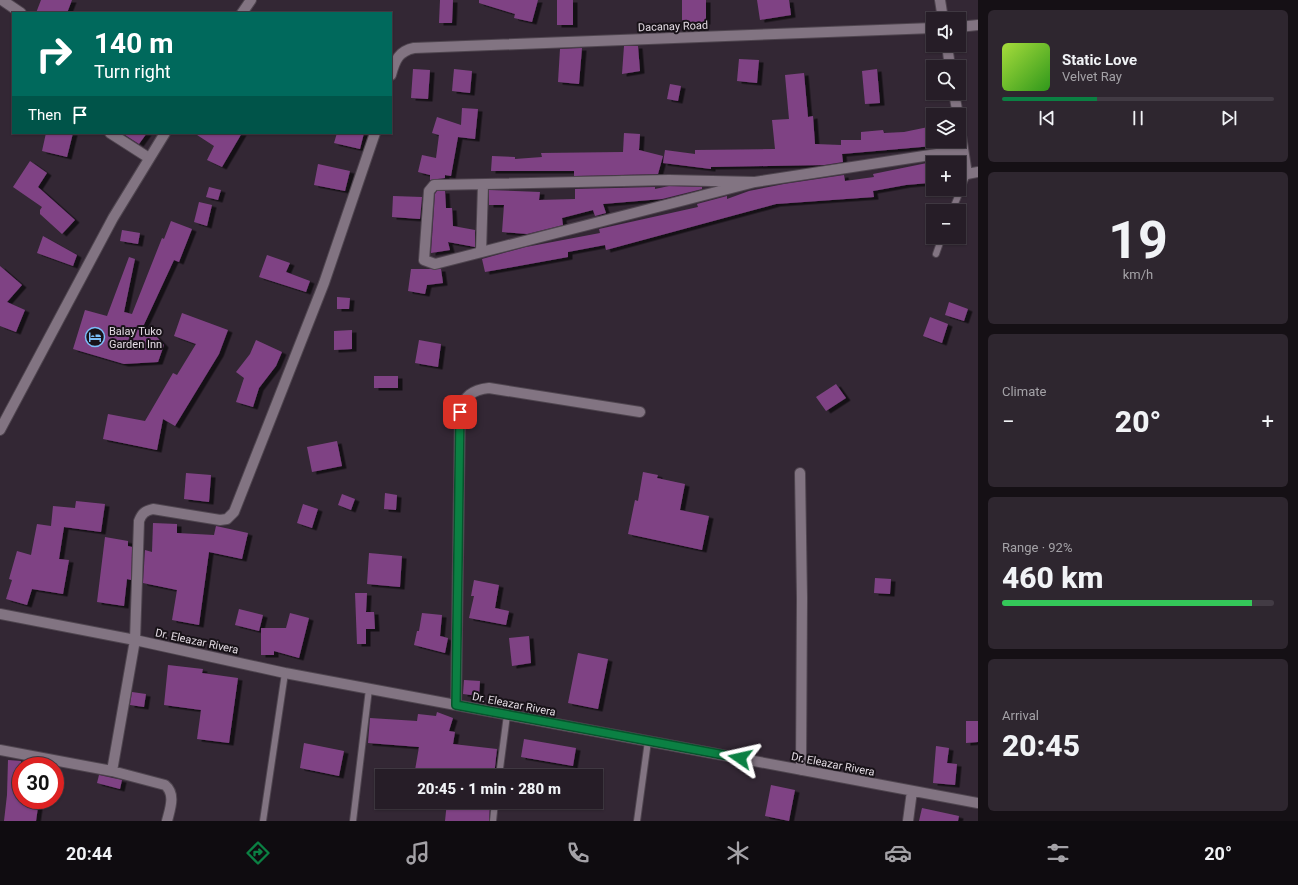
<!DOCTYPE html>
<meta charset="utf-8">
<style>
:root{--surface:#261d27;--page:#2e262f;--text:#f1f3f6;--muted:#a4a2a7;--line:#423b44;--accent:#0b8043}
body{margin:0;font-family:Roboto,sans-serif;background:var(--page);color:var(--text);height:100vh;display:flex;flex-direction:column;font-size:15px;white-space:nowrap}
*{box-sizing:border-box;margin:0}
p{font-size:13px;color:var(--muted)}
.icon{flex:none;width:22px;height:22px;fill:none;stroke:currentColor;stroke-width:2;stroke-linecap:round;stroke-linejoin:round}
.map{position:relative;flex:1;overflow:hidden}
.details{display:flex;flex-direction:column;gap:10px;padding:10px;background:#151015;width:320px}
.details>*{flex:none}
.hud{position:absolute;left:12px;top:12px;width:380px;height:122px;border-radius:0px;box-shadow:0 1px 3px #0004,0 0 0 1px var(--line);background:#00695c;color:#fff;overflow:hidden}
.tools{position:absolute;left:926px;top:12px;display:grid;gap:8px}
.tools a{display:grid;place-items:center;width:40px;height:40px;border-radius:0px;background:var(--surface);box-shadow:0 1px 3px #0004,0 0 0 1px var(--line);font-size:20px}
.speed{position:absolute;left:12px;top:757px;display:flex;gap:8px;font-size:20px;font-weight:700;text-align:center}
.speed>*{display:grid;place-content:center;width:52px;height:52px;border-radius:50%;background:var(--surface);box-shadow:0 1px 3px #0004,0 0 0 1px var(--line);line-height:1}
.speed .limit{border:6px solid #d22;background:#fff;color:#111}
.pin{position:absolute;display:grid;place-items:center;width:34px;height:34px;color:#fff;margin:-17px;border-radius:8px;box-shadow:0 2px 6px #0006}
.me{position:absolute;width:44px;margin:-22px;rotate:281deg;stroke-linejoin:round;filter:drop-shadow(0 0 3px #0008)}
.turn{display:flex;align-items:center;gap:14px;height:84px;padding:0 16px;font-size:18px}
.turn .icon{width:52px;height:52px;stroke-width:2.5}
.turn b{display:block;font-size:28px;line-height:34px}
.then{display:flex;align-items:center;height:38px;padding:0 16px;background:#0003;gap:8px;font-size:15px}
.big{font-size:30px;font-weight:800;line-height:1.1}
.details .tile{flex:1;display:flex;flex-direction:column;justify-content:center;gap:6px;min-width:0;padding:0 14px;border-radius:6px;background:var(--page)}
.details .dial{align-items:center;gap:0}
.dial b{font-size:52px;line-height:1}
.song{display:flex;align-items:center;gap:12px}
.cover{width:48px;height:48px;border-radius:6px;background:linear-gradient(135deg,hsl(80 70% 55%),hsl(110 70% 35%))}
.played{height:4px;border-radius:2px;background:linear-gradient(90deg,var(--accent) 35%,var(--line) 35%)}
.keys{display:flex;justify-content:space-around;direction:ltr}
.heat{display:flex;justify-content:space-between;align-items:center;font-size:22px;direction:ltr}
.charge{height:6px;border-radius:3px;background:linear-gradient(90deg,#34c759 92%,var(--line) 0)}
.trip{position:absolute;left:375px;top:769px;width:228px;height:40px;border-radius:0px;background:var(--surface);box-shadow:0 1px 3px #0004,0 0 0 1px var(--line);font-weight:800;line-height:40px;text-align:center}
.dock{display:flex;height:64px;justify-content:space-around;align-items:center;background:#0f0c10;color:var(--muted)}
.dock .icon{width:28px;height:28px}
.dock .on{color:var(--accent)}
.dock b{font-size:18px;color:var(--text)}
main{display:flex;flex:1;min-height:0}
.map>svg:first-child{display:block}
.building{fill:#7f4384;filter:url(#shadow)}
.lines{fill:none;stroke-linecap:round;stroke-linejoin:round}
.service-casing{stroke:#4f454f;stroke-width:8}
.minor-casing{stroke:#4f454f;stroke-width:12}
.tertiary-casing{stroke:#4f454f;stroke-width:12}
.service{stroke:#827482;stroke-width:6}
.minor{stroke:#827482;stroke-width:10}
.tertiary{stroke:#827482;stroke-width:10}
.route-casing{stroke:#07532c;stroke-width:10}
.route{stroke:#0b8043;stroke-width:7}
.labels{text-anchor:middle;stroke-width:4;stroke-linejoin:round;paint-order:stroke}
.street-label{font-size:11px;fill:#e3dbe3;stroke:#181218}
.poi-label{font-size:11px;fill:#e3dbe3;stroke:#181218;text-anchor:start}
</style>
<main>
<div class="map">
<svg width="978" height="821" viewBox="0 0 978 821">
<defs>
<filter id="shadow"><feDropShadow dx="4.5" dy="2.5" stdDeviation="0" flood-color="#0009"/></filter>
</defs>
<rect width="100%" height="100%" fill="#332734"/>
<path class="building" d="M41,0h31l-5,13h-31z
M440,0h13l-1,23h-13z
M479,0h59l-6,22 -18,-4 1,-4 -36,-11z
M557,0h16v25h-16z
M682,0h24v22h-24z
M757,0h32l2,15 -31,5z
M624,46h14l2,25 -18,3z
M582,48l-3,36 -21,-2 2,-33z
M739,59l20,1 -2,23 -20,-2z
M413,69l17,1 -2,29 -17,-1z
M454,69l18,2 -2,22 -18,-2z
M877,69l3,34 -15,1 -3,-33z
M804,73l4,44 5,-1 2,28 26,1v-5h20v-8l22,-2 1,3 20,-1 29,-6v20l-91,8 1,8 -19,3 -113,2v2l-48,-6 2,-13 30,4v-4l80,-1 -3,-29 17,-1 -4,-44z
M670,84l11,2 -3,15 -11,-2z
M462,108l16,1 -3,30 -17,-2 -7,39 -6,-1v3l-15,2v-5l-12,-3 4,-17 14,3 3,-23 -7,-2 5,-16 24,8z
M46,133h27l-6,24 -25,-6z
M122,133h25l-8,11z
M194,133h48l-20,34 -15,-7 7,-14z
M337,133h27l-4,16 -26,-6z
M624,133l16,1 -1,16 24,6 -5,18 -84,2v-5h-83l1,-15 23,1v2l27,-2 -1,-4 82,-1z
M30,161l17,12 -9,14 37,33 -13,14 -22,-20v-4l2,-3 -29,-20z
M927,163l2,20 -23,2 -33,6 1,6 -98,7 -170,46 -1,-5 -37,7v5l-83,15 -3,-13 44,-12 74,-14 -1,-4 99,-22 -1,-3 30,-8v3l22,-8 35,-7 60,-9 1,6 29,-4 -1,-3z
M318,164l32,7 -5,20 -31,-6z
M669,186l33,1v2l-40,10 -59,5 3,9 -11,3 -2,-6 -31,8 1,7 -36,9 -25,-2 2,-27h-15v-15l51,2 -1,8 36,-1v-10l80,-2v2z
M209,187l12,3 -3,10 -12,-3z
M437,191h8l1,17h6l1,18 22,4v17l-27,-5 2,8 -19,3 4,-59z
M393,196l29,1 -2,22 -28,-2z
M199,202l13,3 -5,21 -13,-4z
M171,221l21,8 -13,33 -5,-2 -33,71 14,4 9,10 -6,17 -34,2 -51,-15 12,-39 22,6 22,-59 6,2 -11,53 8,2 30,-76 2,1z
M122,230l18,3 -2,11 -18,-3z
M43,236l34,19 -4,11 -36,-13z
M267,255l23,8 -4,9 24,9 -4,11 -47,-15z
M0,266l22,19 -15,17 18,8 -9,22 -16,-6z
M411,269h30l2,14 -16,2 -2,9 -17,-3z
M337,297l13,1 -1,11h-12z
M949,302l19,7 -4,12 -19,-6z
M182,313l46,17 -9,24 -44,72 -12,-7 -6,31 -54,-11 5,-25 37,7 28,-48 4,2 19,-31 -22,-8z
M930,317l18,7 -6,19 -19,-7z
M352,330v19l-18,1v-19z
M256,340l26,12 -6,14 -17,22 -6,19 -17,-5 8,-24 -8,-6 14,-18z
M419,340l22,4 -3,23 -23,-4z
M374,376h24v12h-24z
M836,384l10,14 -20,13 -10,-14z
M337,441l5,25 -30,6 -5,-25z
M643,472l15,3 -1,3 28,6 -5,26 29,6 -7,34 -74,-16 7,-34 3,1z
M186,473l25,2 -2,27 -25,-3z
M385,493l12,2 -1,15 -12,-1z
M342,494l13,5 -4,11 -13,-5z
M76,501l29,3 -4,28 -37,-5 -5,32 10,1 -6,34 -31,-5 -5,16 -21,-6 6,-19 -3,-1 8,-28 14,4 6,-31 14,2 2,-20 22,2z
M303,504l15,5 -6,19 -15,-5z
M153,523l24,1v9l37,2 2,-9 32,7 -6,26 -33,-7 -10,73 -27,-5 5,-30 -34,-7 2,-33 7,2z
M105,537l23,4v5l4,1 -1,33 -4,-1 -3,27 -27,-4z
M369,553l33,3 -2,31 -33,-3z
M875,578l16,1 -1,15 -16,-1z
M474,580l25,5 -4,23 14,3 -3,14 -37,-7 5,-22h-3z
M355,593h12l-1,19h8l1,17h-9v15h-9z
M239,609l24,6 -4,16 -24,-6z
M290,613l19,5 -10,40 -25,-7v4h-13v-27h25z
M422,613l20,2 -2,21 8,2 -3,15 -31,-8 3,-14h2z
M529,636l2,27 -19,3 -3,-28z
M578,653l30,6 -10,50 -30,-6z
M168,665l35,4 -1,4 36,5 -9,65 -32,-4 4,-29 -37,-5z
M464,680l16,1 -1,15 -16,-2z
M132,692l14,2 -2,13 -14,-2z
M437,712l16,6 -4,13 6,1 -2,12 44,5 -3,27h-80l5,-29 -51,-4 2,-25 47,3 1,-7 18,2z
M966,721h12v21l-12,1z
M524,739l52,9 -3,18 -52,-9z
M304,743l40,8 -5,25 -39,-8z
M936,746l13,2 -2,15 10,1 -2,21 -22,-2z
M8,760l13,1v39h18l-3,21h-32l3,-26z
M99,775l23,5 -2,9 -23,-6z
M771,785l24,5 -6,31 -24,-5z
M447,802h43l-1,19h-44z
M922,808l37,8 -1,5h-39z"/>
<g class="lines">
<defs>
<path id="service" d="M952,211l15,-37
M936,254l6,-17
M499,776l8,-61
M263,821l22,-148
M353,821l16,-132
M493,821l2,-19
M637,821l11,-80"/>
<path id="minor" d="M2,0l19,13
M940,0l3,19
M959,27l19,-2
M947,45l3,22
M391,75c4,-15 8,-24 23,-27l519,-20
M954,93l4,22
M959,123l8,51 11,-2
M110,133l39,25
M755,182l-86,-2 -235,5 -5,6 -5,69 11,4 320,-82 208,-32
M481,252l2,-67
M800,473l2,125 -1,172
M0,614l135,26 150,33 693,130
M456,705l4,-293c4,-16 12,-22 29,-24l151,24
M0,750l112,21 53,14c11,9 5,24 2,36
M112,771l23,-131 4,-119c3,-8 6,-10 14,-12l67,11 7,-1 7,-7 90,-229 51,-150
M908,821l4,-30"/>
<path id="tertiary" d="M242,13l9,-13
M0,430l113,-212 52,-85"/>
</defs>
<use href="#service" class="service-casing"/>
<use href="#minor" class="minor-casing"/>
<use href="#tertiary" class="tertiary-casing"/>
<use href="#service" class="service"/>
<use href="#minor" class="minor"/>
<use href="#tertiary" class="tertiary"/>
</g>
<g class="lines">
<defs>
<path id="route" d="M460,412l-4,293 284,53"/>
</defs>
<use href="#route" class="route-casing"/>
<use href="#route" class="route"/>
</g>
<defs>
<symbol id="hotel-ring" viewBox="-11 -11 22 22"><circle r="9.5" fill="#181218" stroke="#7cbef9" stroke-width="1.5"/><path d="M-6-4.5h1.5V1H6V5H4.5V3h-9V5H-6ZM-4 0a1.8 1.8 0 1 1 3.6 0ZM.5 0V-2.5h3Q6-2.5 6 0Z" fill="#7cbef9"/></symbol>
</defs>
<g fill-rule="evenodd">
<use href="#hotel-ring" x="84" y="326" width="22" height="22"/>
</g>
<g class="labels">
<g class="street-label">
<text transform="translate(673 26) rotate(-2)" y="4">Dacanay Road</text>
<text transform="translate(197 641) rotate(12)" y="4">Dr. Eleazar Rivera</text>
<text transform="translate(514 704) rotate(11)" y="4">Dr. Eleazar Rivera</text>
<text transform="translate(833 764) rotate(11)" y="4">Dr. Eleazar Rivera</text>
</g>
<g class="poi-label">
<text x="109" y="335">Balay Tuko<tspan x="109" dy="13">Garden Inn</tspan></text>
</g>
</g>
</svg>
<div class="tools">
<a><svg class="icon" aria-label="sound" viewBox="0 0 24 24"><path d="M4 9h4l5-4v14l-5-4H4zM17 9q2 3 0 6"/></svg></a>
<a><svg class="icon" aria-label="search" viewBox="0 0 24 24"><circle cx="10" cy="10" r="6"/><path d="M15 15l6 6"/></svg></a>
<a><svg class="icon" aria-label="layers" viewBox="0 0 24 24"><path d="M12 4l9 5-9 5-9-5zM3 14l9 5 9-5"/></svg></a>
<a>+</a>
<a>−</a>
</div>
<div class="speed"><div class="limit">30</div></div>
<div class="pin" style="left:460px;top:412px;background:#d93025"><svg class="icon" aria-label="arrive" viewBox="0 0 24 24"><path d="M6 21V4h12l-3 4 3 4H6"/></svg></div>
<svg class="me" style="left:740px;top:758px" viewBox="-20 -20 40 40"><path d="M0-17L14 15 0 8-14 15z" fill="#0b8043" stroke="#fff" stroke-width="4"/></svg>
<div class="trip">20:45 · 1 min · 280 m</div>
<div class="hud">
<div class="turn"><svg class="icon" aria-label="right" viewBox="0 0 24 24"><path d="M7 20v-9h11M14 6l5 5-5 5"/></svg><div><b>140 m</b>Turn right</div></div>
<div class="then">Then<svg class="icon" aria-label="arrive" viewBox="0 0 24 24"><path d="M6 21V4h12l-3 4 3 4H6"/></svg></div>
</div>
</div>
<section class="details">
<div class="tile">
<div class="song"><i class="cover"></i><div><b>Static Love</b><p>Velvet Ray</p></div></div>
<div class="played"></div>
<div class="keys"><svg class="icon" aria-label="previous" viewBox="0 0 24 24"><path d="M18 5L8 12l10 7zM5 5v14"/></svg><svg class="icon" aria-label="pause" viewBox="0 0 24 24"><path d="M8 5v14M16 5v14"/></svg><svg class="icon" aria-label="next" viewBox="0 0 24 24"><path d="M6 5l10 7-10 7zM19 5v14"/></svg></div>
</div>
<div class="tile dial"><b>19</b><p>km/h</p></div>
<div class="tile"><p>Climate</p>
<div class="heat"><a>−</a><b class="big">20°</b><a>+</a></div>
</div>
<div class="tile"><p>Range · 92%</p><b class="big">460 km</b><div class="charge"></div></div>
<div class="tile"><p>Arrival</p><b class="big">20:45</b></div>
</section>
</main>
<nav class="dock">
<b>20:44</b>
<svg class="icon on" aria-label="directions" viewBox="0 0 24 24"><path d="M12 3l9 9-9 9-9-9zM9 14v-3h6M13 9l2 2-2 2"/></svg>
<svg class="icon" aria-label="music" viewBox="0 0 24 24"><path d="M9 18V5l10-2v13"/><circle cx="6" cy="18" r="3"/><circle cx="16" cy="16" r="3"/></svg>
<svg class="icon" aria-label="phone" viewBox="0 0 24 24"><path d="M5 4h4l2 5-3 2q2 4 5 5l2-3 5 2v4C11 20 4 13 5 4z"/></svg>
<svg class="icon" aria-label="climate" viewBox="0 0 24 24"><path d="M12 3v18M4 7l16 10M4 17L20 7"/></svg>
<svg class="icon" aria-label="car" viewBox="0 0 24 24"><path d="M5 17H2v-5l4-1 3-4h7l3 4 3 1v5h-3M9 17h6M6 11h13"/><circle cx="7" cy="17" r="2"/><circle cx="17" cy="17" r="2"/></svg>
<svg class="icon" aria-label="filters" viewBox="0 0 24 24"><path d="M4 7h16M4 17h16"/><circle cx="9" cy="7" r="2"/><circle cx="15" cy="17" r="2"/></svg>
<b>20°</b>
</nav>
